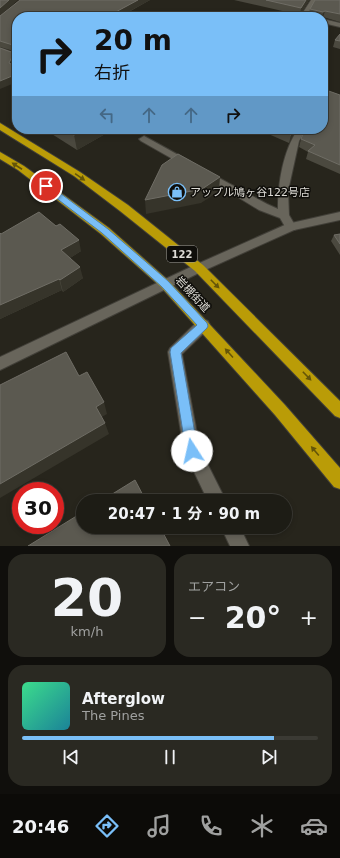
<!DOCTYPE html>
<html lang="ja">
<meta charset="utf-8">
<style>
:root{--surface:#1d1c15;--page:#2a2922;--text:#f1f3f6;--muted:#a0a1a0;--line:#3b3a34;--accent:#7abff8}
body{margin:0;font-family:"DejaVu Sans","Noto Sans JP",sans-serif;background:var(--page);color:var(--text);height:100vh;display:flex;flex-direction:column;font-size:15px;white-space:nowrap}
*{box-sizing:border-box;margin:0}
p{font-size:13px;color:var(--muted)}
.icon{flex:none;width:22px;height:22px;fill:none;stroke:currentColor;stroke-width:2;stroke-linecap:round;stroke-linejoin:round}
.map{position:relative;height:546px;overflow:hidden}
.sheet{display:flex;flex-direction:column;gap:8px;padding:8px;background:#100f0c;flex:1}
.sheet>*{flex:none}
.hud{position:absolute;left:12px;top:12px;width:316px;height:122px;border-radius:16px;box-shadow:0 2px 6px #0003,0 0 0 1px var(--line);background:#7abff8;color:#111;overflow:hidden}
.speed{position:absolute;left:12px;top:482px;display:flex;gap:8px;font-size:20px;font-weight:700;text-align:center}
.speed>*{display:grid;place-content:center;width:52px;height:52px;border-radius:50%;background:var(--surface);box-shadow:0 2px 6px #0003,0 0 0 1px var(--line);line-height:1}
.speed .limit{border:6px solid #d22;background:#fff;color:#111}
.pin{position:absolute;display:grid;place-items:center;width:34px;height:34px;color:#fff;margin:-17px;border:2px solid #fff;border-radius:50%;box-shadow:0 1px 4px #0007}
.me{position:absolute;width:44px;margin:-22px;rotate:350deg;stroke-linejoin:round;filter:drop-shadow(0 0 3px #0008)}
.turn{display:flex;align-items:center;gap:14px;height:84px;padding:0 16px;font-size:18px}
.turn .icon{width:52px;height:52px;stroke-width:2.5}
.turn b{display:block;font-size:28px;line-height:34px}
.lanes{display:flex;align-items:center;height:38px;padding:0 16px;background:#0003;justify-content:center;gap:20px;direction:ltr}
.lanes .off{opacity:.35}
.big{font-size:30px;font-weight:700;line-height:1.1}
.sheet .tile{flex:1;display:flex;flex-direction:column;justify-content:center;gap:6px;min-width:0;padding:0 14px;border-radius:16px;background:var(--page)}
.sheet .dial{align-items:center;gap:0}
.dial b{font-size:52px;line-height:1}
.song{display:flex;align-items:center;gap:12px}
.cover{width:48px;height:48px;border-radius:6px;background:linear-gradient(135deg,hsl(150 70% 55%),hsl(190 70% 35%))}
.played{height:4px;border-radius:2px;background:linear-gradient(90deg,var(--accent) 85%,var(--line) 85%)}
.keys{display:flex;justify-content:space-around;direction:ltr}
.heat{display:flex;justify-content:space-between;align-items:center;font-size:22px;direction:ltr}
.sheet .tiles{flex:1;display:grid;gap:8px;grid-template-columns:1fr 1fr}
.tile:last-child{grid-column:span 2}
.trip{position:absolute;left:76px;top:494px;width:216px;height:40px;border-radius:20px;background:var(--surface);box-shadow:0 2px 6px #0003,0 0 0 1px var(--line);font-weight:700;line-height:40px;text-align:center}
.dock{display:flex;height:64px;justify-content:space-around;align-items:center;background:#0c0b08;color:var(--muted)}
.dock .icon{width:28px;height:28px}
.dock .active{color:var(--accent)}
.dock b{font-size:18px;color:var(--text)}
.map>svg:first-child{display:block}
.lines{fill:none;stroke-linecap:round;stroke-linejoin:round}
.street-casing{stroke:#413f38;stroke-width:2}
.secondary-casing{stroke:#413f38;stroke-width:2}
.highway-casing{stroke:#413f38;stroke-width:2}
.street{fill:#68655b;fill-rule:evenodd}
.secondary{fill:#68655b;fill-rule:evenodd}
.highway{fill:#ba9c07;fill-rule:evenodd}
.wall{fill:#4b493f}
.shaded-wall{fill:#36342a}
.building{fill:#5b5950;stroke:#6f6d65}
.oneway{fill:#645508}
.route{fill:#7abff8;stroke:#4f7ca1}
.labels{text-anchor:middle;stroke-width:3;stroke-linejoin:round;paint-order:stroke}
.shield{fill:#0f0e0a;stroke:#a09e99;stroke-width:1}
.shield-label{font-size:10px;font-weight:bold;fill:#dedcd6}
.poi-label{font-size:11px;fill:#dedcd6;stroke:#0f0e0a;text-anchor:start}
.street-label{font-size:11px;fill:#dedcd6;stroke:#0f0e0a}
</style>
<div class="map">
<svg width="340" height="546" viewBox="0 0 340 546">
<rect width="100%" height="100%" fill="#27251c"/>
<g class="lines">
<defs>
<path id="street" d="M311,0h6l-11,17h-6z
M323,19l17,4v4l-17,-4z
M0,48l17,6v5l-17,-6z
M298,129h8l-7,12 -11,50 1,24 7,12 -1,3h-8l-7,-12 -21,-8 -59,-36 2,-2h6l59,32 11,5c0,-26 5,-58 20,-80z
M144,136l47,26 2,2 -5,3 -3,-1 -44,-25 -2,-2z
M203,319l5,2 2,4 -2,4 -26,25 18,95 26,52h-18l-24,-50 -16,-99 2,-4 28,-27z
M221,527h19l9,19h-19z"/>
<path id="secondary" d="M340,212v8l-46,10 -91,41 -203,99v-13l195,-92 92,-41z"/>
<path id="highway" d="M0,123l80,49 48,33 75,60 137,136v17l-5,-2 -140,-145 -75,-60 -46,-35 -74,-46z
M0,152l24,14 85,62 60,53 116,124 55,63v21l-6,-2 -59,-72 -114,-128 -60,-53 -83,-64 -18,-11z"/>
</defs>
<use href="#street" class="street-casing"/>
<use href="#secondary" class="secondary-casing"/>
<use href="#highway" class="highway-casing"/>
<use href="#street" class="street"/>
<use href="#secondary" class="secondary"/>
<use href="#highway" class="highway"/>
</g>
<path class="wall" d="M20,0h130l-30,17h-103v35l-17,-5v-31z
M234,0h75l-9,15z
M340,0v22l-17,-5 -15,-1 2,-7z
M340,34v15l-7,-2 2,-7z
M340,95v79l-34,-15 2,-7 -9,-5 2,-8z
M44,129h70l-37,21z
M257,129h39l-7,14z
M0,233l1,1 80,17 -11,7 13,20 -20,14 -1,-2 -62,29z
M340,234v21l-9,-14 3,-6z"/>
<path class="shaded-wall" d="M9,0h9l-18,16v-8z
M138,0h12l-31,17 -7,-3z
M306,0h3l-9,15 1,-7z
M325,11l-2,7v-1h-1l1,-5z
M14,53l2,7 -5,10 -2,-7z
M17,74v8l-17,7v-8z
M86,129h28l-37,21 -3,-15z
M294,129h2l-7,14 2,-8z
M220,177l-1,14 -18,12 -55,11 -1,-14z
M79,240l2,11 -17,11 -3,-12z
M80,267l3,11 -20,14 -3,-12z
M59,279l3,11 -62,29v-14z
M104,402l3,12 -7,4 -4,-11z
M105,423l4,11 -109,64v-14z"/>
<path class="building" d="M0,0h9l-9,8z
M20,0h118l-26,14 9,3h-104v31l-1,-2 -16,-5v-25z
M266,0h40l-5,8z
M315,0h25v14l-15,-3 -2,1 -13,-3z
M340,34v7l-5,-1z
M0,48l14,5 -5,10 8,4v7l-17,7z
M323,89l17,6v70l-32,-14 7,-6 -14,-6 4,-10h18z
M64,129h22l-12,6z
M277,129h17l-3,6z
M178,154l42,23 -18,12 -57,11 17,-35z
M39,212l17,14 4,-2 19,16 -18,10 19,17 -20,13 -1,-1 -59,26v-72l1,1z
M340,234v10l-6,-9z
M66,352l13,24 8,-4 17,30 -8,5 9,16 -105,61v-99z
M135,480l11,21h-45z
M83,512v15h77l10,19h-142z"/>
<defs><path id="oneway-solid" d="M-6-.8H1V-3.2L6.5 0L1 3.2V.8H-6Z"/></defs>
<g class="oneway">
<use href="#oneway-solid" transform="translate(17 166) rotate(-147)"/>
<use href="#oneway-solid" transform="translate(80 177) rotate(35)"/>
<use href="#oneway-solid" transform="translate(215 284) rotate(45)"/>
<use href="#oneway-solid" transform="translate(229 353) rotate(-132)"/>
<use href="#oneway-solid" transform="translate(307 376) rotate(46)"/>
<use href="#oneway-solid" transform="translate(315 451) rotate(-130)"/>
</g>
<path class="route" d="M43,184h5l60,45 60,52 39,42 1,3 -1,2 -26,25 17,98 -2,5 -4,1 -4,-1 -2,-5 -16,-99 1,-4 26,-23 -35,-38 -60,-54 -59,-45z"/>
<defs>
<symbol id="shop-ring" viewBox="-11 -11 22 22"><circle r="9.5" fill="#0f0e0a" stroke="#7abff8" stroke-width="1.5"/><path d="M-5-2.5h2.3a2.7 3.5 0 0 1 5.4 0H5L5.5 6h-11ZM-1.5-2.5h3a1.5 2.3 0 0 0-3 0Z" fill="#7abff8"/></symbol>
</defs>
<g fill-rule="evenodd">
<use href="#shop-ring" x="167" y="182" width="20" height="20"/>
</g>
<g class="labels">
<rect class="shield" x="167" y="246" width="30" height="16" rx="3"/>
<g class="shield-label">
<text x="182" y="258">122</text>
</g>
<g class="poi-label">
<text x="190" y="196">アップル鳩ヶ谷122号店</text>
</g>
<g class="street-label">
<text transform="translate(193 294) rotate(47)" y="4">岩槻街道</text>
</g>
</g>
</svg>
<div class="speed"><div class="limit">30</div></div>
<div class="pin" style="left:46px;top:186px;background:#d93025"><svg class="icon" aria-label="arrive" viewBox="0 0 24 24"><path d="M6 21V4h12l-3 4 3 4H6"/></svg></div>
<svg class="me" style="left:192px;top:451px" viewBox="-20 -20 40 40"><circle r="19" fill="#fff"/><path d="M0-13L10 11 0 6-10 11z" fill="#7abff8"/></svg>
<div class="trip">20:47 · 1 分 · 90 m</div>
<div class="hud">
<div class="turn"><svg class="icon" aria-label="right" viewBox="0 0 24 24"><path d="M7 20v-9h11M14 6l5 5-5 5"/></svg><div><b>20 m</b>右折</div></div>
<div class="lanes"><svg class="icon off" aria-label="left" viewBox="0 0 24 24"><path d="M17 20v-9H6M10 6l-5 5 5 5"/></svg><svg class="icon off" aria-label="ahead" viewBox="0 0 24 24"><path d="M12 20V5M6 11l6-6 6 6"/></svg><svg class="icon off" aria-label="ahead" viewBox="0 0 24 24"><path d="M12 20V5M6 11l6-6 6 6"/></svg><svg class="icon" aria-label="right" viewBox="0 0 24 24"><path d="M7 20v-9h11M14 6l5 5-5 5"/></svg></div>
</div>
</div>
<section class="sheet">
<div class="tiles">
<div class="tile dial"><b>20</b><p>km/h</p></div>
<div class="tile"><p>エアコン</p>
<div class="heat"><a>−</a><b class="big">20°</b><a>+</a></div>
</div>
<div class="tile">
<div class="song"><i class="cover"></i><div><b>Afterglow</b><p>The Pines</p></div></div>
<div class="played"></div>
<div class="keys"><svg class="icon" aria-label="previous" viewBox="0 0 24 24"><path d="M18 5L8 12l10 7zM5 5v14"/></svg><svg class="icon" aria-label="pause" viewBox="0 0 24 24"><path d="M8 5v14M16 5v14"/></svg><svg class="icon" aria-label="next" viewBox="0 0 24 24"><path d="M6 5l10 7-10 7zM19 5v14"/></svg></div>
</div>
</div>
</section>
<nav class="dock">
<b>20:46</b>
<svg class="icon active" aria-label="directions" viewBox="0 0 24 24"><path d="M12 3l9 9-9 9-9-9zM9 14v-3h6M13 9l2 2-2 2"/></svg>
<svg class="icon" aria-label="music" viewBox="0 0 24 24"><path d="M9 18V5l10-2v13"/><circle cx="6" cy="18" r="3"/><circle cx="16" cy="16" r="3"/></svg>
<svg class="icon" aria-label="phone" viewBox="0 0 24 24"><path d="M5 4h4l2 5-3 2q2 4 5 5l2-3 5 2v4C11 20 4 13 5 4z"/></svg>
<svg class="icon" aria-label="climate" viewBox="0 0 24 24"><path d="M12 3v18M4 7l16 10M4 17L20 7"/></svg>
<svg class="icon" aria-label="car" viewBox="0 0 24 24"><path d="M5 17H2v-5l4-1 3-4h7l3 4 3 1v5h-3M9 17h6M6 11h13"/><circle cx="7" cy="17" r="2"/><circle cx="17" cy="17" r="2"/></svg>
</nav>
